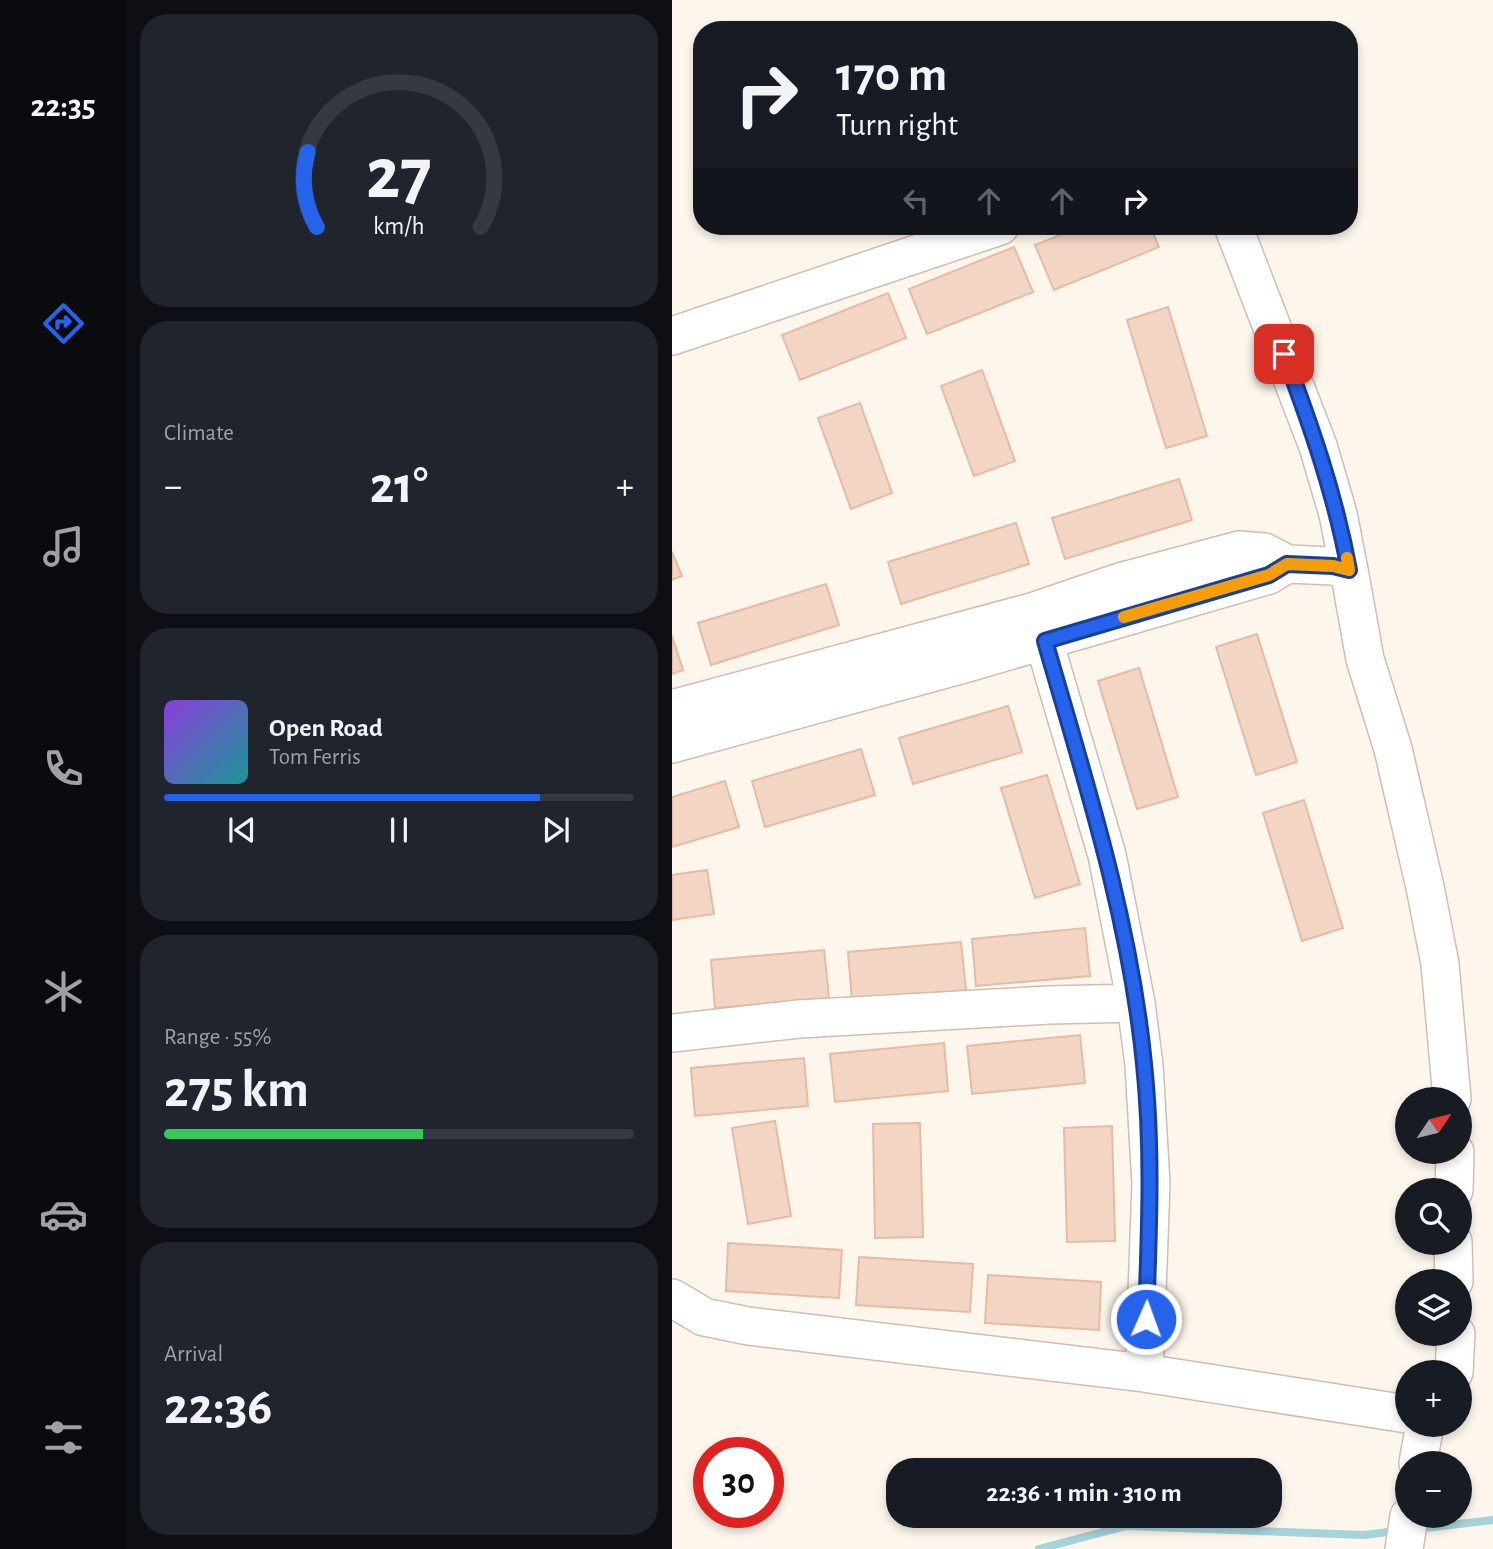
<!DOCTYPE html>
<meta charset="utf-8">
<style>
:root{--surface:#171b24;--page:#20242c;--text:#f1f3f6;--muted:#9ea1a6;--line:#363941;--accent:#2563eb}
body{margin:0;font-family:"Alegreya Sans",sans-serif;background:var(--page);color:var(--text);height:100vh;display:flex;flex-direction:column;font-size:26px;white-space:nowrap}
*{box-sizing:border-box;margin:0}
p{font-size:23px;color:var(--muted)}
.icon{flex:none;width:38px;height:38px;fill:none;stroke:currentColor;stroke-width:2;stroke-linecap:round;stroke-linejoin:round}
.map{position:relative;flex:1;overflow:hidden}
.panel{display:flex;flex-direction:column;gap:14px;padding:14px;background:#0d0f14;width:546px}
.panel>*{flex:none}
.banner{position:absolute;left:21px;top:21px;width:665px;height:214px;border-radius:28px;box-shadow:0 4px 10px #0003;background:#171b24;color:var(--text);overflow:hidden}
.needle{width:46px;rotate:55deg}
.fabs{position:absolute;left:723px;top:1087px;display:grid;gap:14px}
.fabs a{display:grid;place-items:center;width:77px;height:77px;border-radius:50%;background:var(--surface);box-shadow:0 4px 10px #0003;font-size:35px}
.speed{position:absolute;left:21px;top:1437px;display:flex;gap:14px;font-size:35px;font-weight:700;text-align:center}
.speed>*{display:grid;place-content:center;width:91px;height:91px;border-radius:50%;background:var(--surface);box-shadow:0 4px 10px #0003;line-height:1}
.speed .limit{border:10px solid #d22;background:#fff;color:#111}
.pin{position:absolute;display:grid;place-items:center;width:60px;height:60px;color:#fff;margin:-30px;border-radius:14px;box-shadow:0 4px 10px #0006}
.me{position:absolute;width:77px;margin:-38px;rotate:2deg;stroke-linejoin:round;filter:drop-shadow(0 0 5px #0008)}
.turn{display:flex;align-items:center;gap:24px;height:147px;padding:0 28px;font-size:32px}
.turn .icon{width:91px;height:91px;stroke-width:2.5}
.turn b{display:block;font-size:49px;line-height:60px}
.lanes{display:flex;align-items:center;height:66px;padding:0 28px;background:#0003;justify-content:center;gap:35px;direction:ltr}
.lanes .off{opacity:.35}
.big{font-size:52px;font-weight:700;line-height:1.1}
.panel .widget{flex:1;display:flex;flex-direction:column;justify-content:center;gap:10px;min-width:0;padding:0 24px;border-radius:28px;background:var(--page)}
.panel .dial{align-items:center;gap:0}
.dial svg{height:182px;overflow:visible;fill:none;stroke:var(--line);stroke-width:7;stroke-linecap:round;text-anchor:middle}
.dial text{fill:var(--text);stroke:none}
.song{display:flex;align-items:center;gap:21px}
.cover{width:84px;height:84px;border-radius:10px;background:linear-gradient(135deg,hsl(270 70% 55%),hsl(180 70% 35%))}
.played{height:7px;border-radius:4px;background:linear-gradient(90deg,var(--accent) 80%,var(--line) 80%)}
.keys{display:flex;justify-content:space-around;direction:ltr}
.heat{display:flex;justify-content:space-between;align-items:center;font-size:38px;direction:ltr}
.charge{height:10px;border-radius:5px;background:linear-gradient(90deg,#34c759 55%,var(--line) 0)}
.trip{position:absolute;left:214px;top:1458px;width:396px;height:70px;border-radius:28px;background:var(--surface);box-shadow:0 4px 10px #0003;font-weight:700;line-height:70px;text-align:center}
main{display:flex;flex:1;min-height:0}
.tab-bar{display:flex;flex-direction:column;width:126px;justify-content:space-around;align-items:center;background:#090b0e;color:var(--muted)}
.tab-bar .icon{width:49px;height:49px}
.tab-bar .active{color:var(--accent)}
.tab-bar b{font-size:32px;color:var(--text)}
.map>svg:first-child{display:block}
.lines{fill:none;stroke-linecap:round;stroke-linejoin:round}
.stream{stroke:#a5d3da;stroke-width:8}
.building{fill:#f3d5c3;stroke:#e6bba3;stroke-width:2}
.minor-casing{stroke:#d1beb0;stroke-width:40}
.minor{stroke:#fff;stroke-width:37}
.route-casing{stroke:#184099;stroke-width:18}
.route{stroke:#2563eb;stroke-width:12}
.slow{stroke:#f59e0b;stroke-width:12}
</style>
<main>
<nav class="tab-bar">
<b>22:35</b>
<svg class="icon active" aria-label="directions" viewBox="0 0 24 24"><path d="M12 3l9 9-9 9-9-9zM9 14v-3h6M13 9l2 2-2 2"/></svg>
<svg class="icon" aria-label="music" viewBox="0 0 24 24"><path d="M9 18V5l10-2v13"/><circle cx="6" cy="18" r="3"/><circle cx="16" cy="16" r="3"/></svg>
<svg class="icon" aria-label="phone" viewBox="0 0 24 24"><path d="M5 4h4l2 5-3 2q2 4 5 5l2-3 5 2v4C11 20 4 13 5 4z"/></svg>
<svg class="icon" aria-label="climate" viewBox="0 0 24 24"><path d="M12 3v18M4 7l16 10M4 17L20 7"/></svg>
<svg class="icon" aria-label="car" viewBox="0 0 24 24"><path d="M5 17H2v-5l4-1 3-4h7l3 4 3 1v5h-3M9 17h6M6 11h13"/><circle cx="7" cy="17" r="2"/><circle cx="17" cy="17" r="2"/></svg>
<svg class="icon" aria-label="filters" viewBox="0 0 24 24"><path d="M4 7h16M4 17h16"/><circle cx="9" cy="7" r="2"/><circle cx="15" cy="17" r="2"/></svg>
</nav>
<section class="panel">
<div class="widget dial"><svg viewBox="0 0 100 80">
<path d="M14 69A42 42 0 1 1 86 69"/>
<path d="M14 69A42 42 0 0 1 10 36" stroke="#2563eb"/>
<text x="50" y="56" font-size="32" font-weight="700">27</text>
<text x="50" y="72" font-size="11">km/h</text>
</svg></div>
<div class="widget"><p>Climate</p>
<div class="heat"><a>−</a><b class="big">21°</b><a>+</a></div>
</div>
<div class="widget">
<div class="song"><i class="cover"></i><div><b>Open Road</b><p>Tom Ferris</p></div></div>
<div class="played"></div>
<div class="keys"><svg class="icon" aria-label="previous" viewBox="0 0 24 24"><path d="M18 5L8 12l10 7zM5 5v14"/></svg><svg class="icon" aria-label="pause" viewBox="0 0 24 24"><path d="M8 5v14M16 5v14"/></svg><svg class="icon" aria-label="next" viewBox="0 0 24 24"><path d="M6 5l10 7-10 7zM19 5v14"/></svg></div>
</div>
<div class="widget"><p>Range · 55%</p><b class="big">275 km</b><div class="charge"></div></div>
<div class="widget"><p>Arrival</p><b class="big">22:36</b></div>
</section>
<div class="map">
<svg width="821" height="1549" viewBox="0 0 821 1549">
<rect width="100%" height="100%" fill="#fdf6ec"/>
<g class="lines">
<path class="stream" d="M744,1529l77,-9
M367,1549l87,-23 238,9 32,-4"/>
</g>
<path class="building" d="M411,226h67l9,21 -105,43 -19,-45z
M342,247l19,45 -106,42 -18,-45z
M216,293l18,45 -106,42 -18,-45z
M496,307l39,129 -41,12 -39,-128z
M310,370l33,91 -41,15 -33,-90z
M188,403l32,90 -41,16 -33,-91z
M507,479l13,41 -127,39 -13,-41z
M344,523l13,41 -128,40 -13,-42z
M0,552l10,24 -10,4z
M154,584l13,41 -128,40 -13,-42z
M585,634l40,128 -41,13 -40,-128z
M0,636l11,34 -11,4z
M467,668l39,129 -41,12 -39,-128z
M336,706l14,46 -109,32 -14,-46z
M189,749l14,46 -110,32 -13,-46z
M375,775l33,109 -45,14 -34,-110z
M53,781l14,46 -67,20v-50z
M632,800l39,128 -41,13 -39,-128z
M35,870l7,44 -42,6v-45z
M413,928l5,48 -114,10 -4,-47z
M289,942l5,48 -114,10 -4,-48z
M152,950l5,48 -114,10 -4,-48z
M408,1035l5,48 -113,11 -5,-48z
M272,1043l4,48 -113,11 -5,-48z
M132,1058l4,48 -113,10 -4,-48z
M103,1121l16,95 -43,8 -16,-96z
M248,1123l3,114 -48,1 -2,-114z
M440,1126l3,115 -48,1 -3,-114z
M56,1243l114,7 -3,48 -113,-7z
M187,1257l114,7 -3,48 -114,-7z
M316,1275l113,7 -2,48 -114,-7z"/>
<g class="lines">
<defs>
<path id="minor" d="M561,226l85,220 20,68 11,56
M0,336l328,-110
M363,611l72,244 29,148 8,62 7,119 -7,189
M0,709l363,-98 88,-30 116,-31 25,2 23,12 46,2 16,4 16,89 28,90 32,138 15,77 12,135
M0,744l292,-80 305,-89 18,-11
M0,1033l127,-14 250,-14 87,-2
M782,1190l1,-38
M781,1242l1,39
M0,1298l32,19 44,9 396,47 263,41
M782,1372l2,-38
M746,1463l7,-39
M732,1549l5,-33"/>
</defs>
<use href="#minor" class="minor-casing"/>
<use href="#minor" class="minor"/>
</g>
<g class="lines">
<defs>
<path id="route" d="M474,1319c3,-85 7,-170 -2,-255 -14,-145 -59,-284 -99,-423l224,-66 18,-11 46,2 16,4c-14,-76 -38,-144 -65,-216"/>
</defs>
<use href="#route" class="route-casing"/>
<use href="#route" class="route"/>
<path class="slow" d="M452,617l145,-42 18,-11 46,2 16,4 -2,-12"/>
</g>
</svg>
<div class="fabs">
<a><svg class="needle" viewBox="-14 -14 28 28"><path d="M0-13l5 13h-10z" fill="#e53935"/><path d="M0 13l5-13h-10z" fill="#9ea1a6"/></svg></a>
<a><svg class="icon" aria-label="search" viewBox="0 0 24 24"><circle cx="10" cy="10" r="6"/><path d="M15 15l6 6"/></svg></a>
<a><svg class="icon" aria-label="layers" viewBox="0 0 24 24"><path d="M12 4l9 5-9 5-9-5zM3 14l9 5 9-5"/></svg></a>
<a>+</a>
<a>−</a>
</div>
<div class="speed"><div class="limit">30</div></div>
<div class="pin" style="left:612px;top:354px;background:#d93025"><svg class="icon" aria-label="arrive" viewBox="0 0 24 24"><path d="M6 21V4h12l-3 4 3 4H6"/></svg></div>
<svg class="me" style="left:474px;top:1319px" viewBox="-20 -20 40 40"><circle r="17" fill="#2563eb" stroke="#fff" stroke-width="3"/><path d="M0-11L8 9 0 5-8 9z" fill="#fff"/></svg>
<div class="trip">22:36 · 1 min · 310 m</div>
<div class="banner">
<div class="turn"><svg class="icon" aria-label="right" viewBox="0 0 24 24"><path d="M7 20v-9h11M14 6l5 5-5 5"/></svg><div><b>170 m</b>Turn right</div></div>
<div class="lanes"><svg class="icon off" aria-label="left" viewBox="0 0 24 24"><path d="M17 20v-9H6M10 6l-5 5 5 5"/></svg><svg class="icon off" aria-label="ahead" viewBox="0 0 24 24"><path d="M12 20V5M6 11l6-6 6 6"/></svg><svg class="icon off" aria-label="ahead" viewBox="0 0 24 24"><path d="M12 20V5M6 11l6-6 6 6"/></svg><svg class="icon" aria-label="right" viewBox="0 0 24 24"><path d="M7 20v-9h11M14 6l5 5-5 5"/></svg></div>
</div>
</div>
</main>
